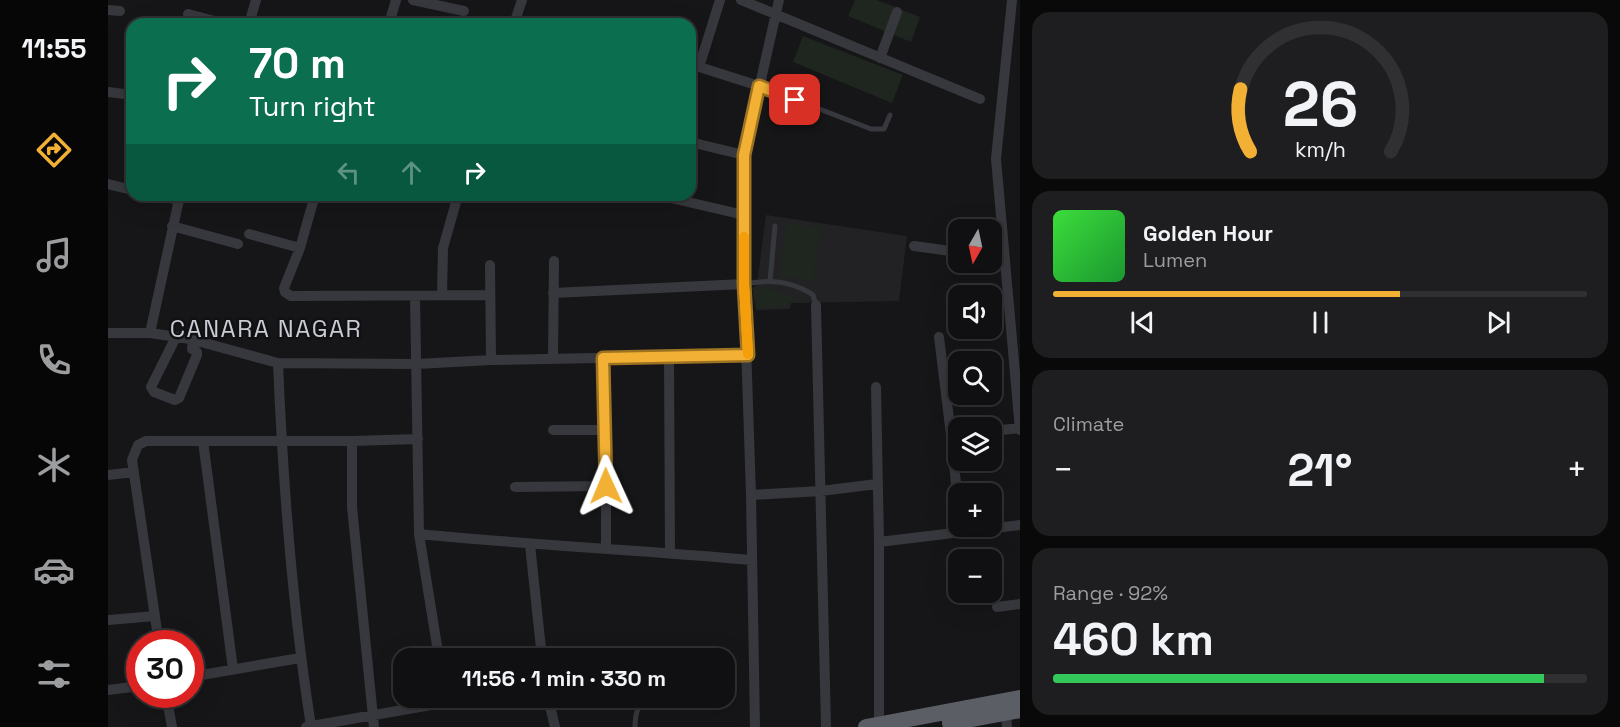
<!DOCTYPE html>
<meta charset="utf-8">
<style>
:root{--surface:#101012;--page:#1e1e20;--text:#f1f3f6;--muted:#9c9d9f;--line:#303032;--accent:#f2b134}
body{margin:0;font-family:"Space Grotesk",sans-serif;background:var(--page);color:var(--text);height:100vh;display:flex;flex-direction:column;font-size:22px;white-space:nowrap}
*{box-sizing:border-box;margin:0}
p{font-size:20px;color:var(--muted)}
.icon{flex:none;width:33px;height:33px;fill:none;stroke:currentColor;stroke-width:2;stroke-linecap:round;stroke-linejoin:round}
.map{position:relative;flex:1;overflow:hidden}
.drawer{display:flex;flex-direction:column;gap:12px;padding:12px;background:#09090a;width:600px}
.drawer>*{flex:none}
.hud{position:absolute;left:18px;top:18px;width:570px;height:183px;border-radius:18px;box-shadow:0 6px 24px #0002,0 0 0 2px var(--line);background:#0b6e4f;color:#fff;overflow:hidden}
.needle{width:39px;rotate:189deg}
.tools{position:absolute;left:840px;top:219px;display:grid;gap:12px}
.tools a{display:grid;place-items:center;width:54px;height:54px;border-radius:12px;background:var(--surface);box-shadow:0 6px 24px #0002,0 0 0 2px var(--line);font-size:30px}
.speed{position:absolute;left:18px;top:630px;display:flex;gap:12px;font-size:30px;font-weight:700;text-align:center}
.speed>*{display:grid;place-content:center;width:78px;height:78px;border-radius:50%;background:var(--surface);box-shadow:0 6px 24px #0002,0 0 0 2px var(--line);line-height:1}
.speed .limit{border:9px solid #d22;background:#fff;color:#111}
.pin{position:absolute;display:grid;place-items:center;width:51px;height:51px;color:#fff;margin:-26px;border-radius:12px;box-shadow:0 3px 9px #0006}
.me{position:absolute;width:66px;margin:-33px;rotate:359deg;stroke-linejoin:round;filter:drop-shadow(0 0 4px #0008)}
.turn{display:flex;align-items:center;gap:21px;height:126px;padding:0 24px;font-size:27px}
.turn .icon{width:78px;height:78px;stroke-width:2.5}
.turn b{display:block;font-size:42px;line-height:51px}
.lanes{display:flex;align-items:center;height:57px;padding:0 24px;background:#0003;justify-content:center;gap:30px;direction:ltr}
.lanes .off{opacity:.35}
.big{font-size:45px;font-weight:700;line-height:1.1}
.drawer .tile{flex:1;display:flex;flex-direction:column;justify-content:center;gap:9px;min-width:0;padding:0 21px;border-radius:18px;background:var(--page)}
.drawer .dial{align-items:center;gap:0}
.dial svg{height:156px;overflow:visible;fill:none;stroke:var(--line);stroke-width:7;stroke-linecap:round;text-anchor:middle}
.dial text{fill:var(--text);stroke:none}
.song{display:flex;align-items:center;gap:18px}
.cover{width:72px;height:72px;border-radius:9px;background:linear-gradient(135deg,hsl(120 70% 55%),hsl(130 70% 35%))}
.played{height:6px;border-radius:3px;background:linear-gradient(90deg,var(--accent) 65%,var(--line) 65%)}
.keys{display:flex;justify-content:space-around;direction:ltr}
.heat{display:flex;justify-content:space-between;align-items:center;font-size:33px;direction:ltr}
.charge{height:9px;border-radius:4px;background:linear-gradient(90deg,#34c759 92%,var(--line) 0)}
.trip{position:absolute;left:285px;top:648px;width:342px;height:60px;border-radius:18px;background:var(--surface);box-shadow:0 6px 24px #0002,0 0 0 2px var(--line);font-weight:700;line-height:60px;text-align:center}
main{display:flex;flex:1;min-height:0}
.tab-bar{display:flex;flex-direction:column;width:108px;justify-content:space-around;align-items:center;background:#060607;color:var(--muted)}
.tab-bar .icon{width:42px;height:42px}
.tab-bar .selected{color:var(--accent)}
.tab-bar b{font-size:27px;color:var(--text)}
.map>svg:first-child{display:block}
.built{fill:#222225}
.green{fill:#1e261f}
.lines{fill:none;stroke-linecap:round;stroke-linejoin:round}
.service{stroke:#37383d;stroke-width:5}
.minor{stroke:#37383d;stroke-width:10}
.trunk{stroke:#5b5e65;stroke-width:16}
.route-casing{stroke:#9d7322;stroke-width:15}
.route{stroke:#f2b134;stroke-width:10}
.slow{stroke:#f59e0b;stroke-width:10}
.labels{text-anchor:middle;stroke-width:5;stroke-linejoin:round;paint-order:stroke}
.neighbourhood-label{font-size:24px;letter-spacing:1.5px;fill:#c9ccd4;stroke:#111113}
</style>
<main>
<nav class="tab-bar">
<b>11:55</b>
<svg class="icon selected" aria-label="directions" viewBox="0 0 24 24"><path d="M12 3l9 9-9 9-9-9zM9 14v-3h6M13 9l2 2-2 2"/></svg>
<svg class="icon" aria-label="music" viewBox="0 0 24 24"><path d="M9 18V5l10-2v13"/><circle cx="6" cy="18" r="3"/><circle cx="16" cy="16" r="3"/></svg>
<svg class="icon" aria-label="phone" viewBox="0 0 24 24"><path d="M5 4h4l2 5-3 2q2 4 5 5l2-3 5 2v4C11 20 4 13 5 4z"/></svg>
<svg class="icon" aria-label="climate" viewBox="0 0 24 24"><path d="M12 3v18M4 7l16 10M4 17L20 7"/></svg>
<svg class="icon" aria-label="car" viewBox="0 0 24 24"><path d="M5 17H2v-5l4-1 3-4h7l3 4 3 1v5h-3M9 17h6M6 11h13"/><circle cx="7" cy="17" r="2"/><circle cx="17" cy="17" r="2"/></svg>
<svg class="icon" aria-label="filters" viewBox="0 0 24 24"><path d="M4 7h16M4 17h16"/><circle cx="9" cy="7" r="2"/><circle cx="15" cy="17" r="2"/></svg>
</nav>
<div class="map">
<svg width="912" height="727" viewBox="0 0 912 727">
<rect width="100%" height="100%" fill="#161618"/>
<path class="built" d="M658,215l141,21 -8,65 -108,2 -1,6 -34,1 -4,-22 5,-3z"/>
<path class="green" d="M747,0h22l43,17 -9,25 -63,-26z
M695,36l100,39 -11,28 -99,-41z
M679,223l34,4 -8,54 -34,-5z
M656,287l46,16 -21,-2 -1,6 -31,2 -3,-20z"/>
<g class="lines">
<path class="service" d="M652,86l111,43h13l6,-14
M662,281l5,-55
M636,284c25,-5 48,-3 69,11l3,10
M527,727c0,-13 2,-20 12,-29"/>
<path class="minor" d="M305,0l51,11
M633,0l239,99
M904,0l-16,159 24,271
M0,10l12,1
M80,14l38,10
M141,24l7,-24
M281,24l7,-24
M406,24l8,-24
M772,58l17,-46
M582,64l69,22
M591,67l21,-67
M0,92l24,3
M582,142l54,13
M0,184l24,6
M49,195l21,5
M207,195l-15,53 -16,40 1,4 6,4 199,-1
M550,195l86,20
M64,226l66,18
M141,234l51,14
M806,246l44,6
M382,265l1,95
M445,293l191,-9
M334,295l1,-47 15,-53
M307,296l4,238 20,124
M708,305l10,422
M0,333h42l40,6 88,24 139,1 74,-4 257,-5
M42,333l30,-138
M68,337l-25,50 3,5 21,8 4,-2 18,-43v-3l-5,-3 1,-9
M831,337l12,98 7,-1
M561,356l1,197
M445,358l1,-97
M495,358l3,72v118
M170,363c5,121 14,243 33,363
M768,387l3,155
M445,430h53
M884,431l28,-3
M843,435l7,68
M95,441l30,228
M244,441v66l22,220
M0,475l26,-3
M407,487l92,-1
M643,495l70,-4 56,-7
M311,534c111,11 222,16 333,26
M422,545l12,113
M889,607l23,-3
M0,620l47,-4
M51,644l-27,-184 6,-15 8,-4h206l66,-2
M82,677l110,-19
M0,690l32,-4
M58,694l6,33
M440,698l7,29
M898,713l1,14
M771,725v-183l141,-17
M198,727l165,-29
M647,727l-4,-232 -7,-211v-129l35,-155"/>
<path class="trunk" d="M842,723l70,-13
M758,727l154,-29"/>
</g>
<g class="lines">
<defs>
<path id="route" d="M498,486l-3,-128 145,-3 -4,-71v-129l15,-69 36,14"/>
</defs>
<use href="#route" class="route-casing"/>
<use href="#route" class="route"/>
<path class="slow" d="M636,237v47l4,70"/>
</g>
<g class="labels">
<g class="neighbourhood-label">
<text x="158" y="337">CANARA NAGAR</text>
</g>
</g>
</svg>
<div class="tools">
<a><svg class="needle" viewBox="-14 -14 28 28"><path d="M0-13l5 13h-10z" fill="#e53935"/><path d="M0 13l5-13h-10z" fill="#9c9d9f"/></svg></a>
<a><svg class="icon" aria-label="sound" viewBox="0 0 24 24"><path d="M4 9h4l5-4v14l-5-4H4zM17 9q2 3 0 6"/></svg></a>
<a><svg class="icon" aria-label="search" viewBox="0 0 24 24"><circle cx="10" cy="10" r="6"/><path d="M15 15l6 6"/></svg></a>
<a><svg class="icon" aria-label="layers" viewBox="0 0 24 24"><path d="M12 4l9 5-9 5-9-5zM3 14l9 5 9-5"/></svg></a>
<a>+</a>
<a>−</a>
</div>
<div class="speed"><div class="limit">30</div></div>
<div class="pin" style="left:687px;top:100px;background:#d93025"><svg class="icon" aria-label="arrive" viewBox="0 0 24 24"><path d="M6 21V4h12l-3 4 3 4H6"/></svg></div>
<svg class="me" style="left:498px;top:486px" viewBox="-20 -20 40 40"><path d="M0-17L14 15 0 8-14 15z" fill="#f2b134" stroke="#fff" stroke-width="4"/></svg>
<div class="trip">11:56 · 1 min · 330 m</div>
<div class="hud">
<div class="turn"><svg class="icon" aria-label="right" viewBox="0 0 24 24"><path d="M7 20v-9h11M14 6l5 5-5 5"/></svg><div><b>70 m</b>Turn right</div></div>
<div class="lanes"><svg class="icon off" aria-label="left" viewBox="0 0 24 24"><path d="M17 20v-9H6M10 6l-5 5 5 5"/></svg><svg class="icon off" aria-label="ahead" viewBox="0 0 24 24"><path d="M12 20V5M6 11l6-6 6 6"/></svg><svg class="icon" aria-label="right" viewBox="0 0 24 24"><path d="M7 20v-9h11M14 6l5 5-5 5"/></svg></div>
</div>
</div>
<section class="drawer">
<div class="tile dial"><svg viewBox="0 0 100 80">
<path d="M14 69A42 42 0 1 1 86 69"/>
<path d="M14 69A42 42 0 0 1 9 37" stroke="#f2b134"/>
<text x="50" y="56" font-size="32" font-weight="700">26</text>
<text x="50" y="72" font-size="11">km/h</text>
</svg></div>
<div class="tile">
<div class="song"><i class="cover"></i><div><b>Golden Hour</b><p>Lumen</p></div></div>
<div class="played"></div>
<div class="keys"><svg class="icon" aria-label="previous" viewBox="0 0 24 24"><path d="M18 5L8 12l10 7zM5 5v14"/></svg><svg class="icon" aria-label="pause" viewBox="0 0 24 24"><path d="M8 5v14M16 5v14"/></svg><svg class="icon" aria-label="next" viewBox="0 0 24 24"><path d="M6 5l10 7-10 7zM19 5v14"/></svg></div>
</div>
<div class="tile"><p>Climate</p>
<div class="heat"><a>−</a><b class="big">21°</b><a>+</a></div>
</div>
<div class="tile"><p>Range · 92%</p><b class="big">460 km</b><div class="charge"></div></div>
</section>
</main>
